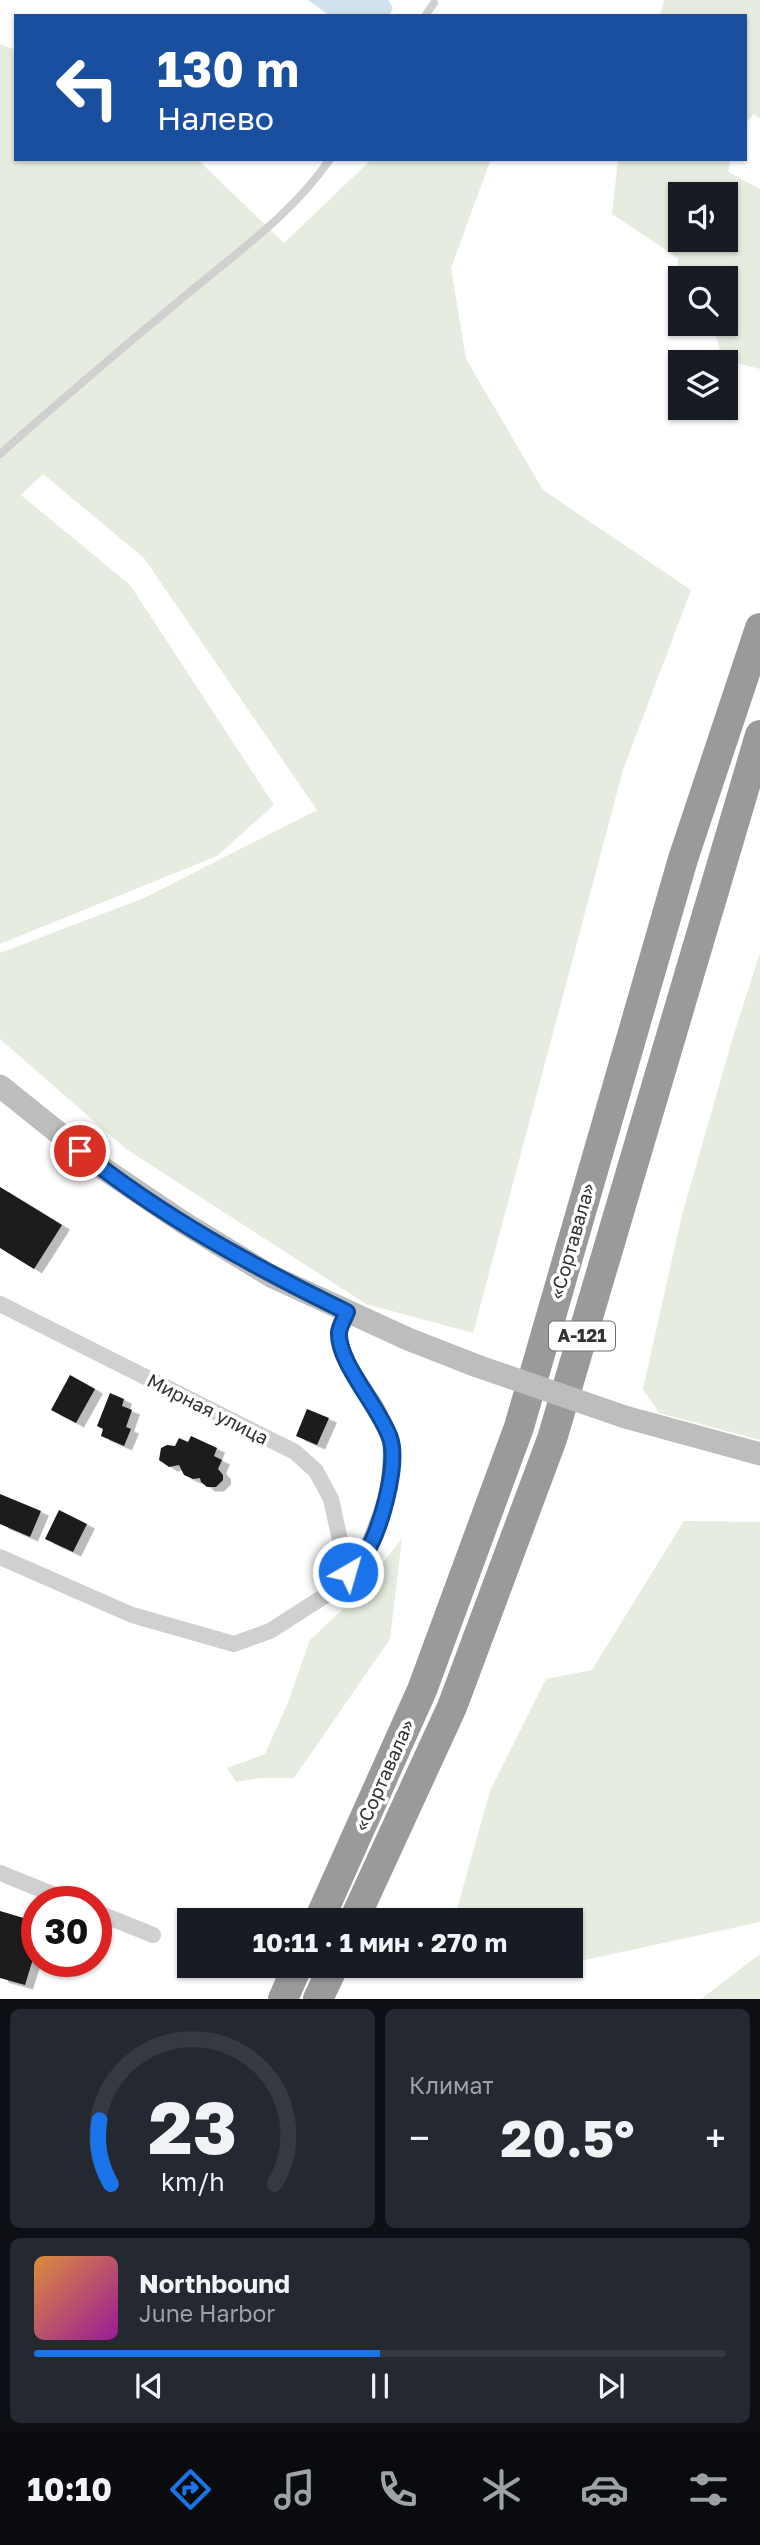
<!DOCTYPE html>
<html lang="ru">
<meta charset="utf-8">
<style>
:root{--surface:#171b24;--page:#242831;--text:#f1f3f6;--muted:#9ea1a6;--line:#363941;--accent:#1a73e8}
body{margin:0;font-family:"Golos Text",sans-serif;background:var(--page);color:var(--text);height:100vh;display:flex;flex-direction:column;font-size:26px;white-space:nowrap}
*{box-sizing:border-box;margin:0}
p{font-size:23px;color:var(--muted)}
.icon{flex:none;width:38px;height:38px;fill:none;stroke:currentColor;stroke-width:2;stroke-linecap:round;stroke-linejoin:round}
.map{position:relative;height:1999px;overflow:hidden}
.details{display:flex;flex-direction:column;gap:10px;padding:10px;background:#0d0f14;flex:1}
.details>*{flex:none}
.guide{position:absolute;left:14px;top:14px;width:733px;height:147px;border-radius:0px;box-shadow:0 2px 5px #0004;background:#1a4fa0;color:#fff;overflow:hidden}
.controls{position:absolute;left:668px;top:182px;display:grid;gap:14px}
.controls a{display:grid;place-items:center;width:70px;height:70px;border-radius:0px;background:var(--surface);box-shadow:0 2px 5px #0004;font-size:35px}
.speed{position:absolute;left:21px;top:1886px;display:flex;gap:14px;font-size:35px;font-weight:700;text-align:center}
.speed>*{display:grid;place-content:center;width:91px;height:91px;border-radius:50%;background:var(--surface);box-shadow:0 2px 5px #0004;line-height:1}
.speed .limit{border:10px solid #d22;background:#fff;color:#111}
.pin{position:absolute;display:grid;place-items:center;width:60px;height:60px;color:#fff;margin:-30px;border:4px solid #fff;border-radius:50%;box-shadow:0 2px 7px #0007}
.me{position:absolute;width:77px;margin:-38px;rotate:38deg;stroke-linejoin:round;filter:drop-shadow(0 0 5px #0008)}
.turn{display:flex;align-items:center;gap:24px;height:147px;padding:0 28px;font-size:32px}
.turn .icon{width:91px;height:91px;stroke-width:2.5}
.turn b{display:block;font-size:49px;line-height:60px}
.big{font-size:52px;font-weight:700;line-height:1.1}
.details .card{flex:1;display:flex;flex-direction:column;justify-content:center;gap:10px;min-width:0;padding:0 24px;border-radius:10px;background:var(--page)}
.details .dial{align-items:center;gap:0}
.dial svg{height:182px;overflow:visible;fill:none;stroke:var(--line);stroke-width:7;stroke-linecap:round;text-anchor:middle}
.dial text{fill:var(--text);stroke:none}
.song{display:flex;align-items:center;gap:21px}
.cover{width:84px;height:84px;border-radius:10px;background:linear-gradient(135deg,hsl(30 70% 55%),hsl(300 70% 35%))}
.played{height:7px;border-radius:4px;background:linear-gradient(90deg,var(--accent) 50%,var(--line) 50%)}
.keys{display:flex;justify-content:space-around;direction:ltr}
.heat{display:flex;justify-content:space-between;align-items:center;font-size:38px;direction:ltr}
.details .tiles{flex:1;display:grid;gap:10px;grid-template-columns:1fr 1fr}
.card:last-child{grid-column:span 2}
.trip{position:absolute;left:177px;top:1908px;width:406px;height:70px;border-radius:0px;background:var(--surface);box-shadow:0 2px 5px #0004;font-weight:700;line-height:70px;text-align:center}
.tab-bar{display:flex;height:112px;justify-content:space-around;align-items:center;background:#090b0e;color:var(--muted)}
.tab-bar .icon{width:49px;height:49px}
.tab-bar .on{color:var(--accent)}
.tab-bar b{font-size:32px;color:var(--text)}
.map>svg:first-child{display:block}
.green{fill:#e6ecdf;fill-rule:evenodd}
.water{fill:#cfe2ee}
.building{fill:#1a1a1a;filter:url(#shadow)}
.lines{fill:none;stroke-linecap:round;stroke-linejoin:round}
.lane{stroke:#d0d0d0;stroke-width:8}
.street{stroke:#d0d0d0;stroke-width:16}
.secondary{stroke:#bdbdbd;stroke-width:23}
.highway{stroke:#9a9a9a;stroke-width:30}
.secondary-bridge{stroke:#bdbdbd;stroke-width:23}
.route-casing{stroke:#114b97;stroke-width:18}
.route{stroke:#1a73e8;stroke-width:12}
.labels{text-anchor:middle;stroke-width:7;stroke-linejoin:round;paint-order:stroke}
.shield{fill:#fff;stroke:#707070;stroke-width:2}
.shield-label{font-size:18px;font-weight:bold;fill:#333}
.street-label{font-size:19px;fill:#333;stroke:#fff}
</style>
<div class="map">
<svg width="760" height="1999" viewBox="0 0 760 1999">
<defs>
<filter id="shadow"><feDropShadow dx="8" dy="4.5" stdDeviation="0" flood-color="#0004"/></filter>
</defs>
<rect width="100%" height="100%" fill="#fff"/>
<path class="green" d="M664,0h96v119l-6,-5 -8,9v-107h-86z
M0,44l16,6v109h181l87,84 88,-84h119l-40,109 15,91 77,131 148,100 -68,180 -150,563 -107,-29 -240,-155 -126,-110v-86l144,-55 173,-88 -173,-252 -101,-84 -22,21 109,90 144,220 -57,51 -217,88z
M618,159h113l-3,13 32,17v180l-38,-10 -9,-35h13v-46h-45v16l-4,-3 1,-33 -66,-44zM726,194v46h-45v-46z
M760,953v487l-101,-27 -16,-24 39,-174 51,-178z
M684,1521l76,1v400l-189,41 -1,-43h-116l36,-129 56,-112 46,-9z
M402,1538l-12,101 -96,139h-33l-25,4 -9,-14 38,-14 22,-49 23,-65 52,-49z
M760,1954v45h-58l3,-3z"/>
<path class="water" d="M308,0h80l5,8 -4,8h-59z"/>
<path class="building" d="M0,1187l62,38 -28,44 -34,-21z
M70,1375l25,14 -19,34 -25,-13z
M110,1393l14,6 -2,7 10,4 -6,17 5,2 -7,17 -23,-10 2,-7 -6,-3z
M307,1409l22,9 -12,27 -21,-9z
M191,1436l26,12 -3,8 8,4 -4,9 5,6v5l-7,7h-9l-6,-5 -1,-4 -7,1 -9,-4 -5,-10 -10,2 -10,-7 2,-12 6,-3 8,1 4,-8 9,4z
M0,1494l41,17 -11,26 -30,-13z
M59,1510l28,14 -14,28 -28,-13z
M0,1911l37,11v24l-12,39 -25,-7z"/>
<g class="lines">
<path class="lane" d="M425,16l9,-13
M0,454c63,-56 127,-110 191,-163 49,-41 103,-79 139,-132"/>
<path class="street" d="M0,1304l295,148 21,19 15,28 16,73
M0,1557l132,58 102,29 36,-13 53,-34 41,-41 25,-64 2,-51 -15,-35 -30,-44 -6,-17 -1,-15 8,-18
M0,1873l72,29
M96,1912l57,23"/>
<path class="secondary" d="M0,1086l101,81 83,56 87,53 137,63 69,27
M625,1417l135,37"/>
<path class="highway" d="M319,1920l103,-230 97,-263 164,-568 77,-231
M354,1920l98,-213 100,-268 208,-704
M283,1999l15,-34
M318,1999l16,-34"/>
<path class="secondary-bridge" d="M477,1366l148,51"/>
</g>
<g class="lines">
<defs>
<path id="route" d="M80,1151c81,65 174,116 267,161 -3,7 -7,14 -8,20 -2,30 40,74 51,106 9,26 -10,97 -27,119 -4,6 -10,10 -15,15"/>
</defs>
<use href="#route" class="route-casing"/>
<use href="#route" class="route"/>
</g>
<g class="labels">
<rect class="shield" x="549" y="1321.5" width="66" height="29" rx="5"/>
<g class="shield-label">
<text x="582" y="1342">А-121</text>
</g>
<g class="street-label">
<text transform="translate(572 1241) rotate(-74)" y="7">«Сортавала»</text>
<text transform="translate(208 1409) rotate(27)" y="7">Мирная улица</text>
<text transform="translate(384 1775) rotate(-66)" y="7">«Сортавала»</text>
</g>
</g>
</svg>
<div class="controls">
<a><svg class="icon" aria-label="sound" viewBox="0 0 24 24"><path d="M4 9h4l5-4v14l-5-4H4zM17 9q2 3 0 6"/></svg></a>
<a><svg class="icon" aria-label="search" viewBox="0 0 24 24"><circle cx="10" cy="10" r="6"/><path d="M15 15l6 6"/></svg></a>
<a><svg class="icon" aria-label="layers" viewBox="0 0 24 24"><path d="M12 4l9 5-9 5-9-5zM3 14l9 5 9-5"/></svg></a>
</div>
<div class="speed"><div class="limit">30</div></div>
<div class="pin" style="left:80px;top:1151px;background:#d93025"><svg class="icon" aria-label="arrive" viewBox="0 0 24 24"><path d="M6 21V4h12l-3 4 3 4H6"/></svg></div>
<svg class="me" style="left:348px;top:1572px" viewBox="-20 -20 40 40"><circle r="17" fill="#1a73e8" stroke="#fff" stroke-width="3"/><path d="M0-11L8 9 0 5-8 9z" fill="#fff"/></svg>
<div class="trip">10:11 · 1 мин · 270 m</div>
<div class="guide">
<div class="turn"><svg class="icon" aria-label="left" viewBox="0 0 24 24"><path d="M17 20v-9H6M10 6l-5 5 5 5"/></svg><div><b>130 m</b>Налево</div></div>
</div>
</div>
<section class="details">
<div class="tiles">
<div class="card dial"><svg viewBox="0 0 100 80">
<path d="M14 69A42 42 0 1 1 86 69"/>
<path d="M14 69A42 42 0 0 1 9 41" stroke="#1a73e8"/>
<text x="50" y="56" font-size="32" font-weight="700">23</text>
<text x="50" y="72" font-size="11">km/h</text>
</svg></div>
<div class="card"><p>Климат</p>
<div class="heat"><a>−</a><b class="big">20.5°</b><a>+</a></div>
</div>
<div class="card">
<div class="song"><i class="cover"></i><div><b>Northbound</b><p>June Harbor</p></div></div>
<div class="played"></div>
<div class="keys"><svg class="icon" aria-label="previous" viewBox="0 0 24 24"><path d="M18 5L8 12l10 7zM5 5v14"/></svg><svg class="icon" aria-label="pause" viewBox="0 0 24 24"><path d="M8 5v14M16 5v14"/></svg><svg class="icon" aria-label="next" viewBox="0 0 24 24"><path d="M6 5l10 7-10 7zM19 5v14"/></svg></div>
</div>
</div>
</section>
<nav class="tab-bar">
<b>10:10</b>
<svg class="icon on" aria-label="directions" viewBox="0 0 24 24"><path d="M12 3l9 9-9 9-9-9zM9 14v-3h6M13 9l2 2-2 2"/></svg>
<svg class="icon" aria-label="music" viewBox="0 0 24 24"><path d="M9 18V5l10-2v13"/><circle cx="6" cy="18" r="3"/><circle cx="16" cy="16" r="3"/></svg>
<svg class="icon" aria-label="phone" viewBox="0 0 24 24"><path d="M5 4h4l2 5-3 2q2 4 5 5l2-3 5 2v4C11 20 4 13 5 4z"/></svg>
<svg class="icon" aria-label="climate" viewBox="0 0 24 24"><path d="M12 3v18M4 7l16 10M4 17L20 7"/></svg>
<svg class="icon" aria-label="car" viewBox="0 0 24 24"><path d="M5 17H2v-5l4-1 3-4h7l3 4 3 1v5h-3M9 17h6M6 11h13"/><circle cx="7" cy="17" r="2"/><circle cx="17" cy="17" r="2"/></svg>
<svg class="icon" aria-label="filters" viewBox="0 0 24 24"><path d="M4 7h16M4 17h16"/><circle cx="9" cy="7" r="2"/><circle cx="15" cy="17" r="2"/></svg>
</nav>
